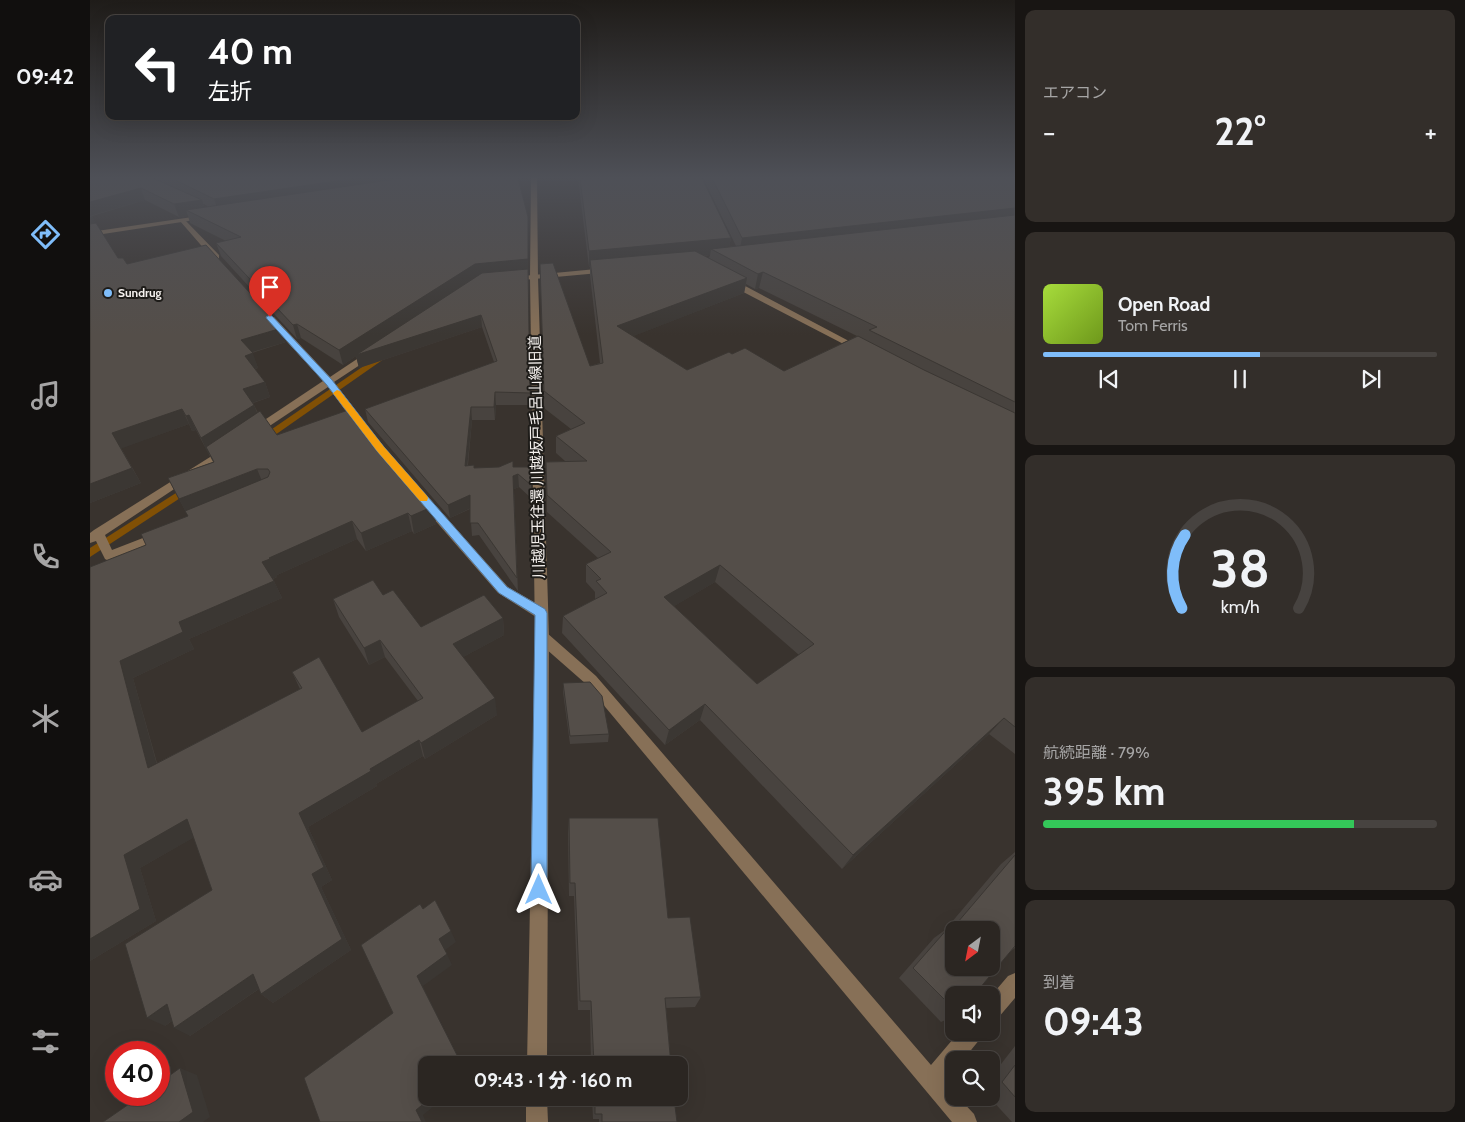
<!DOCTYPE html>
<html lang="ja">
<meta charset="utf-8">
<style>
:root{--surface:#2b2622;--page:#332e2a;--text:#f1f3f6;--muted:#a6a5a5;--line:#474340;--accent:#7fbdfa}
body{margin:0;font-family:Cabin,"Noto Sans JP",sans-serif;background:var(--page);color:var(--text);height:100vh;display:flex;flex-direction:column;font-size:19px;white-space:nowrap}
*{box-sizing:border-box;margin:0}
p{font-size:16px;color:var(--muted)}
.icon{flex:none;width:28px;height:28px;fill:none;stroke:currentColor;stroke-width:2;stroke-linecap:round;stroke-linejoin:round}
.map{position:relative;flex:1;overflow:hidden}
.sheet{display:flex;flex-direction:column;gap:10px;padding:10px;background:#181513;width:450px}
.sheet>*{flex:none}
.hud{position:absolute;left:15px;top:15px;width:475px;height:105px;border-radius:10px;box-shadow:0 5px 20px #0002,0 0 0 1px var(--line);background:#202124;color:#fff;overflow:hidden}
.needle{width:32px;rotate:212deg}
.tools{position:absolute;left:855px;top:921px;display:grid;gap:10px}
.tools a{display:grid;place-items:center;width:55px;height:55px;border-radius:10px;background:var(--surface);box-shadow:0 5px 20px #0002,0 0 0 1px var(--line);font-size:25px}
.speed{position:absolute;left:15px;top:1041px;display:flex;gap:10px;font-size:25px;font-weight:700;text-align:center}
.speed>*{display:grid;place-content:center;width:65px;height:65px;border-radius:50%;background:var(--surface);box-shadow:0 5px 20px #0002,0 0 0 1px var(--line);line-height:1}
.speed .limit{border:8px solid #d22;background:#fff;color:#111}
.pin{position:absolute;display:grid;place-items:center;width:42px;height:42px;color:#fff;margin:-51px -21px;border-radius:50% 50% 50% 0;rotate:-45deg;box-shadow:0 0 5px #0007}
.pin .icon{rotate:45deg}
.me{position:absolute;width:55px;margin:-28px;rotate:0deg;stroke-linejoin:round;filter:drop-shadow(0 0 4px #0008)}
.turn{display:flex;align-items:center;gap:18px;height:105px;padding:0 20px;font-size:22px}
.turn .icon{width:65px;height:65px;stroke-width:2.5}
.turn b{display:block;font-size:35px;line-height:42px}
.big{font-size:38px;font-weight:800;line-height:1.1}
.sheet .widget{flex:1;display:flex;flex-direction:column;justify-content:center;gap:8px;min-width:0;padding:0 18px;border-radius:10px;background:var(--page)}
.sheet .dial{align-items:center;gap:0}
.dial svg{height:130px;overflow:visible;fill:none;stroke:var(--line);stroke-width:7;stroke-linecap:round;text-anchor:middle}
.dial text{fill:var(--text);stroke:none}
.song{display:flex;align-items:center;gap:15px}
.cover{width:60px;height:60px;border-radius:8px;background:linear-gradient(135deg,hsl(80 70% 55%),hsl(80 70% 35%))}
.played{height:5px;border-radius:2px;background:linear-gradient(90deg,var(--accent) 55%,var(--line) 55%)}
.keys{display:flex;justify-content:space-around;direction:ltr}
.heat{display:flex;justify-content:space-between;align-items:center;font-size:28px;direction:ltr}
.charge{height:8px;border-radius:4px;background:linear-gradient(90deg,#34c759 79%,var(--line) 0)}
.trip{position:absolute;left:328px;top:1056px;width:270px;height:50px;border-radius:10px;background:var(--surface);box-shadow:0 5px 20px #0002,0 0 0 1px var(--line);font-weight:800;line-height:50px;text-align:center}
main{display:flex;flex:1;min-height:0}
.dock{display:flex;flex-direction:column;width:90px;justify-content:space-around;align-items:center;background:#110f0e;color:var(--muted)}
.dock .icon{width:35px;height:35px}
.dock .selected{color:var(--accent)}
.dock b{font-size:22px;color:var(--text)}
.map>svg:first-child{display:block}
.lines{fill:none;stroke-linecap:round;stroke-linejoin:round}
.stream{fill:#815005;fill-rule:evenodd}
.minor{fill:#877057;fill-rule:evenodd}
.tertiary{fill:#877057;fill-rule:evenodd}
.wall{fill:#48433f;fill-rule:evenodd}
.shaded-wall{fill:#3b3733}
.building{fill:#544e49;stroke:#3b3733;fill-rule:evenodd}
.route{fill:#7fbdfa;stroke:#537ba2}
.slow{fill:#f59e0b}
.poi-dot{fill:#7fbdfa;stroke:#1e1c19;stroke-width:2}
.labels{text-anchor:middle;stroke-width:4;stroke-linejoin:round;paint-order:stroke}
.far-poi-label{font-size:12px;font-weight:bold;fill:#f6f2ef;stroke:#1e1c19;text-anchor:start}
.street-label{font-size:15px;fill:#f6f2ef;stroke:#1e1c19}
</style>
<main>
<nav class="dock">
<b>09:42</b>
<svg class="icon selected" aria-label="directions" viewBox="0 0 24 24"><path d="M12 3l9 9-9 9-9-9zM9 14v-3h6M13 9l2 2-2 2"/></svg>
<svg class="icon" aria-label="music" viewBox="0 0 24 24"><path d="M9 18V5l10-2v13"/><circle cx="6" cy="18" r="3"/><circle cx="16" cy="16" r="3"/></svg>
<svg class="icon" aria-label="phone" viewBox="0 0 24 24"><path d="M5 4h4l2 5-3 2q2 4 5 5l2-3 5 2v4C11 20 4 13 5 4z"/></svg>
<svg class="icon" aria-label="climate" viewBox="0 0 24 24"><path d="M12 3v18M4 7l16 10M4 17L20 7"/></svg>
<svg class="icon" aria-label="car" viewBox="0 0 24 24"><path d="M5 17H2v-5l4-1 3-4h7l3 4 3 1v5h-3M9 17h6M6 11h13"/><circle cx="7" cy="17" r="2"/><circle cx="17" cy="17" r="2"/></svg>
<svg class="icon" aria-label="filters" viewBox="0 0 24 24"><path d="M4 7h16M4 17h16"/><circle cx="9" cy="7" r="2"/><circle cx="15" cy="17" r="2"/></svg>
</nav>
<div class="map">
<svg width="925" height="1122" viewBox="0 0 925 1122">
<rect width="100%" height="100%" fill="#39332e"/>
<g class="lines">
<path class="stream" d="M294,352l7,2 -126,88h-6v-4z
M100,484l5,3 -1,2 -104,68v-9z"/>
<path class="minor" d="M90,219h4l35,36v4h-6l-33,-38z
M517,268h3v4l-98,9 -4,-2 4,-2z
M636,279h6l132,70 -1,2h-6l-131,-68z
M178,317h6l56,60 39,-26h6v4l-41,27 31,41 -1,2h-8l-28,-38 -69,46h-8l-1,-2 1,-2 72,-48 -55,-60z
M136,447l4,1 1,2 -1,2 -125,83 7,15 49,-19 6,4 -2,3 -56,23 -4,-2 -9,-18 -6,2v-10l4,-3z
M334,496l4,1 80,90 38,22 2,4 -2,4 -5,1 -5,-1 -38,-24 -78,-90 -2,-3z
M452,631l5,2 49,43 335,389 28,-33h24l-3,7 -17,21h-9v10l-9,11 9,10v7h5l15,16 3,8h-25l-366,-438 -49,-43 -2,-4 2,-4z
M925,973v25l-17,20 -7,3v-25l17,-20z"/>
<path class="tertiary" d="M441,178h6l1,100 11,359 -2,428h-20l8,-428 -5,-359z
M116,215l2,1v2l-118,18v-4z
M436,1098h21l1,24h-22z"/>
</g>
<path class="wall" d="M0,178h428l10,39v55l2,133h-34l-1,15h-23l-4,45 6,3 57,-1v31l-12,-11 -5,2 4,102 -39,-56 -7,1 -2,-27 -20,9 -82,-96 -3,-13 129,-47 -12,-35 -123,41 -3,-12 -13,9 -42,-27 -4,1 -76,-83 -5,-13 10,-2 -36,-18 -2,-7 -9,1 -34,-17 -53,16 3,7 23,35 9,6 159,78 -34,11 6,15 -3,1 10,13 5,15 -17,6 5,10 19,22 157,71 2,18 -22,10 -2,-3 -46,20 -9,-12 -80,36v2l-4,2 9,19 -93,41 5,10 -61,29 24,85 143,-74 -8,-17 70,60 56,-31 -33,-44 -16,8 -30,-48 -6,-18 50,-4 38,32 82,-9 1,17 -41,22 34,58 -72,44 -2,-3 -47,28 1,2 -69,41 24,53 -11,7 30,63 -78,53 -12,-9 -2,-5 -69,47 -18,-15 -7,5 47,-136 -18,-53 -54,31 16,53 -66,40 56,-416 42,-29 -20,-38 45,-16 -17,-32 -4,1 -3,-7 -68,24 20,35 -51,20zM113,204h1l5,3h-5z
M488,178h124l29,60 -2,9 7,-1 -33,-68h312v576l-26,-20 -147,135 -142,-149 -35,25 -103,-112 1,-17 32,-17v-7l-9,-10v-18l12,-6 -51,-46 -1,-50 19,-1 -9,-8v-17l15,-7 -27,-21 -4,-144 50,102 10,-3 -10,-88v-9l-1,1zM620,255l-1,3 -5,-2zM656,284l9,5 4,-1 98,48 -73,35 -52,-17 -45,16 -54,-34 111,-43zM625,582l84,73 -42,29 -83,-78z
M473,683l46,51 -1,8 -38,2 -7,-52z
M479,818l99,100 33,79 -6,10 -29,1 5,57h-80l-1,-55h-12l-4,-114h-5l-1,-63z
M925,852v96l-61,47v21l-13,6 -42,-44 35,-40 11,-8 56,-66z
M925,1046v76h-3l-22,-24h1v-21z
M502,1098h82l3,24h-78v-3h-6z"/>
<path class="shaded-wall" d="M267,178h83l-222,33 -4,-12z
M51,188l4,12 -55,16v-14z
M112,200l4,13 -20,-3 2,6 -9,1 -5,-13z
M925,208v13l-276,32 3,-15z
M2,216l6,13 -8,1v-13z
M438,217v55l2,133 -2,-133 -47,43 1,12 -123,41 -3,-12 -13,9 -4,-15z
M641,238l-3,15 -17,-4 -1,6 -119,11 -1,-6v6l-1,1v-16z
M673,272l-4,16 -4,1 3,-15z
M657,278l-3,15 -128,50 1,-17z
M207,324l4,14 -4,1 -4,-14z
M192,328l4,14 -40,12 -5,-14z
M163,353l5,15 -8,2 -5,-14z
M175,382l5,15 -21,7 -6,-15z
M405,392l1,13 -1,15 -1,-13z
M164,405l6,15 -52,34 -7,-16z
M381,407l1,13 -6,58 -1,-12z
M92,409l7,15 -69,25 -8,-16z
M99,415l7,15 -4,1 -6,-15z
M42,468l9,15 -51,20v-19z
M167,469l7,17 -76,31 -9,-18z
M428,474l1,13 -5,2 4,102 -5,-115z
M380,495l1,13 -21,10 -2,-13z
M344,506l2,18 -22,10 -3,-18z
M318,513l4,18 -46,20 -5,-18z
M262,521l5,18 -80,36v2l-7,3 -8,-18 7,-4z
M630,565l-5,17 -54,32 3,-17z
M184,581l8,17 -93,41 5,10 -61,29 29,105 -14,-15 -28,-107 59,-39z
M413,618l1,17 -48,26 -3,-17z
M290,640l5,17 -16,8 -5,-17z
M405,698l2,17 -72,44 -4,-16z
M615,704l-5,16 -35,25 4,-15z
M914,718l-15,16 -147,135 11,-14z
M329,740l4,16 -47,28 1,2 -69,41 24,53 -11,7 30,63 -78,53 -12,-9 51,-120 -13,-61 71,-44z
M97,819l13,15 -60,34 16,53 -66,40v-22l34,-84z
M361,931l5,11 -12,9 -5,-12z
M357,954l5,11 -29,21 39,79 -45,-89z
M163,974l13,10 -76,52 -16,-8z
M77,1004l16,9 -18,13 -18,-8z
M90,1068l17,7 13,42 -7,5h-24z
M341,1098h13l-21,17 3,7h-4l-6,-12z"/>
<path class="building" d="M0,178h63l49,22 -28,4 -33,-16 -51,14z
M81,178h186l-143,21z
M312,178h116l10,39v42l-53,5 -136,86 -42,-26 -4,1 -77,-82 25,-6 -55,-27z
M490,178h122l29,60 -142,13z
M622,178h303v30l-273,30z
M925,215v187l-146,-72 8,-3 -114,-55 -5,2 -47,-25z
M6,223l22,35h5l4,6 79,-19 76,83 -41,12 12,13 -8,3 20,26 -22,7 11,16 -53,33 -12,-23 -3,1 -4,-7 -70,24 20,35 -42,16v-260z
M605,251l52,27 -130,48 70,44 42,-18 3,2 13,-6 39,23 74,-35 66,34 91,43v314l-11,-9 -151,137 -148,-151 -36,26 -106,-114 44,-23 -11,-12 5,-2 -15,-15 25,-12 -64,-57 -1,-33 41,-1 -31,-25 29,-13 -41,-32 -4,-127 13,-1 37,103 13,-3 -13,-103zM630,565l94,79 -57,40 -93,-87z
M438,269l2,124 -35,-1 -1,15h-23l-6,59 9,-1v3l25,-1 14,-6v6h18v18l-13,-11 -5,2 4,102 -39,-55h-8v-28l-22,10 -83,-96 132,-48 -16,-46 -125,40 126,-82z
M261,409l83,97 -23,10 -3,-3 -47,20 -9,-12 -83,37 1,1 -8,3 12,19 -95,41 4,10 -63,29 28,107 154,-80 -10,-16 27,-15 43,75 61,-34 -43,-58 -16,8 -31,-49 40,-19 10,15 10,-5 28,37 63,-32 19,23 -50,26 42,54 -74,45 -2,-3 -49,29 1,2 -72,42 25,54 -12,7 30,65 -81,55 -8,-20 -79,54 -7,-24 -20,14 -22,-74 87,-54 -25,-71 -63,36 16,54 -50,30v-372l56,-22 -5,-11 47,-18 -3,-5 83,-34 2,-5 -2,-3h-11l-78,30 -11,-21 46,-16 -8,-15 54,-36 17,24z
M500,682l12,14 7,38 -39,2 -7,-53z
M479,818h89l10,100 22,-1 11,80 -36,1 6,67h-77l-3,-64h-11l-5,-118h-5z
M925,855v91l-41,49h-20v14l-41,-41 36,-41 3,2zM864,930h37v38h-37z
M345,900l16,31 -12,8 8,15 -30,22 45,89h-36v33h5l-15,12 6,12h-102l-16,-44 89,-65 -32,-68 59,-41 3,5z
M925,1065v32l-13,-15z
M90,1068l13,44 -14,10h-76l39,-27h17v-12z
M505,1098h79l3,24h-75v-8h-7z"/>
<linearGradient id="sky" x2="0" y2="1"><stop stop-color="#1f1c19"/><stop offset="0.53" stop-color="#4e5057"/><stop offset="1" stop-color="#4e5057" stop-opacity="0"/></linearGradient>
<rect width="925" height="335" fill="url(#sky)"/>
<path class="route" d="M180,315l2,1 60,64 52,67 123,140 38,22 2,4v277l-2,6 -6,2 -6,-2 -2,-6 4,-275 -36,-22 -122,-142 -51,-67 -59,-65 -1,-2z"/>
<path class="slow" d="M247,390l3,1 44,56 43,49 1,2 -1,3h-7l-43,-50 -44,-58z"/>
<circle class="poi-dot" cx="18" cy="293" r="5"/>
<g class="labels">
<g class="far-poi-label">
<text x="28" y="297">Sundrug</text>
</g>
<g class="street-label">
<text transform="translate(447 457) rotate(-91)" y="5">川越児玉往還 川越坂戸毛呂山線旧道</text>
</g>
</g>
</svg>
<div class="tools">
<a><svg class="needle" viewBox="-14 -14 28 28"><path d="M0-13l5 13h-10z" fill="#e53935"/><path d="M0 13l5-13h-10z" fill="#a6a5a5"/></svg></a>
<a><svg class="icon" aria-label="sound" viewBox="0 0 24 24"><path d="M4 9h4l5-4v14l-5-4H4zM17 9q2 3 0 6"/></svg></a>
<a><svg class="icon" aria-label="search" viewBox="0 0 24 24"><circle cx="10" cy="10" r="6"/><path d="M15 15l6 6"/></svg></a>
</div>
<div class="speed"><div class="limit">40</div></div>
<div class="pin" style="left:180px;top:317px;background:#d93025"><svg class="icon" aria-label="arrive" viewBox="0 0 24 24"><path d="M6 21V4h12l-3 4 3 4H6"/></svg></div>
<svg class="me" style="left:449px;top:890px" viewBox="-20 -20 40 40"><path d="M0-17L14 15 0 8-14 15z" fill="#7fbdfa" stroke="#fff" stroke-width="4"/></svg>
<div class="trip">09:43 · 1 分 · 160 m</div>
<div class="hud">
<div class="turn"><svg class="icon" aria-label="left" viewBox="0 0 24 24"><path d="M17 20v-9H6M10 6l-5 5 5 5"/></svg><div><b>40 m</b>左折</div></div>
</div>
</div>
<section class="sheet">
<div class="widget"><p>エアコン</p>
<div class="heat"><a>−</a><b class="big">22°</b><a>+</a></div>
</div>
<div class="widget">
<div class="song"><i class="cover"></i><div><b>Open Road</b><p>Tom Ferris</p></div></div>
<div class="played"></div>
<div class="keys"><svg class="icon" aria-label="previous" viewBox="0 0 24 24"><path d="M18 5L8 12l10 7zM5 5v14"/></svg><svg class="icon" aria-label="pause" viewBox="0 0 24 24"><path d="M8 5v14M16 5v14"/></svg><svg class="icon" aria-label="next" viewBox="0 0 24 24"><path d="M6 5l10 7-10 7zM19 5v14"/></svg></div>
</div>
<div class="widget dial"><svg viewBox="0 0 100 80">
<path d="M14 69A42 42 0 1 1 86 69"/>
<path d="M14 69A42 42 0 0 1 16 24" stroke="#7fbdfa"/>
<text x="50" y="56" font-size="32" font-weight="700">38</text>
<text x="50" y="72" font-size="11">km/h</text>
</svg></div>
<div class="widget"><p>航続距離 · 79%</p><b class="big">395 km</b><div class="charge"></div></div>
<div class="widget"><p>到着</p><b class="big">09:43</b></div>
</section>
</main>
